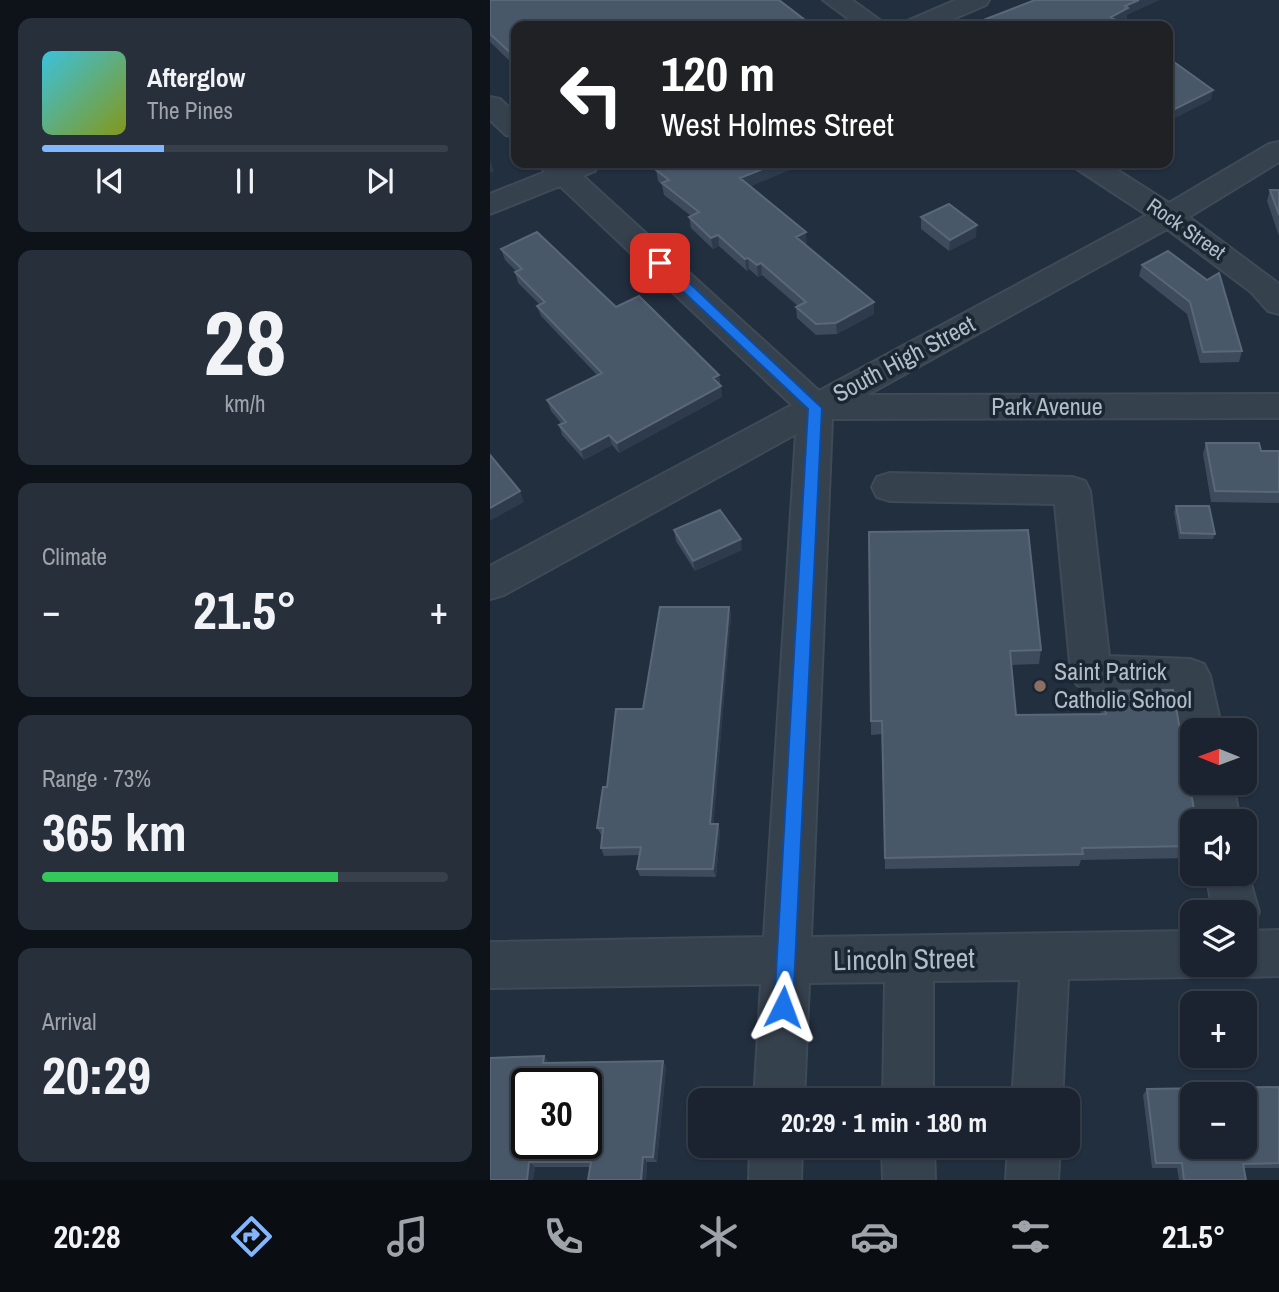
<!DOCTYPE html>
<meta charset="utf-8">
<style>
:root{--surface:#1a232f;--page:#272f3b;--text:#f1f3f6;--muted:#9fa4aa;--line:#38404b;--accent:#82b6fe}
body{margin:0;font-family:"Archivo Narrow",sans-serif;background:var(--page);color:var(--text);height:100vh;display:flex;flex-direction:column;font-size:26px;white-space:nowrap}
*{box-sizing:border-box;margin:0}
p{font-size:23px;color:var(--muted)}
.icon{flex:none;width:38px;height:38px;fill:none;stroke:currentColor;stroke-width:2;stroke-linecap:round;stroke-linejoin:round}
.map{position:relative;flex:1;overflow:hidden}
.panel{display:flex;flex-direction:column;gap:18px;padding:18px;background:#0e131a;width:490px}
.panel>*{flex:none}
.hud{position:absolute;left:21px;top:21px;width:662px;height:147px;border-radius:14px;box-shadow:0 2px 5px #0004,0 0 0 2px var(--line);background:#202124;color:#fff;overflow:hidden}
.needle{width:46px;rotate:271deg}
.tools{position:absolute;left:690px;top:718px;display:grid;gap:14px}
.tools a{display:grid;place-items:center;width:77px;height:77px;border-radius:14px;background:var(--surface);box-shadow:0 2px 5px #0004,0 0 0 2px var(--line);font-size:35px}
.speed{position:absolute;left:21px;top:1068px;display:flex;gap:14px;font-size:35px;font-weight:700;text-align:center}
.speed>*{display:grid;place-content:center;width:91px;height:91px;border-radius:50%;background:var(--surface);box-shadow:0 2px 5px #0004,0 0 0 2px var(--line);line-height:1}
.speed .limit{border:4px solid #111;border-radius:10px;background:#fff;color:#111}
.pin{position:absolute;display:grid;place-items:center;width:60px;height:60px;color:#fff;margin:-30px;border-radius:14px;box-shadow:0 4px 10px #0006}
.me{position:absolute;width:77px;margin:-38px;rotate:3deg;stroke-linejoin:round;filter:drop-shadow(0 0 5px #0008)}
.turn{display:flex;align-items:center;gap:24px;height:147px;padding:0 35px;font-size:32px}
.turn .icon{width:91px;height:91px;stroke-width:2.5}
.turn b{display:block;font-size:49px;line-height:60px}
.big{font-size:52px;font-weight:700;line-height:1.1}
.panel .tile{flex:1;display:flex;flex-direction:column;justify-content:center;gap:10px;min-width:0;padding:0 24px;border-radius:14px;background:var(--page)}
.panel .dial{align-items:center;gap:0}
.dial b{font-size:91px;line-height:1}
.song{display:flex;align-items:center;gap:21px}
.cover{width:84px;height:84px;border-radius:10px;background:linear-gradient(135deg,hsl(190 70% 55%),hsl(70 70% 35%))}
.played{height:7px;border-radius:4px;background:linear-gradient(90deg,var(--accent) 30%,var(--line) 30%)}
.keys{display:flex;justify-content:space-around;direction:ltr}
.heat{display:flex;justify-content:space-between;align-items:center;font-size:38px;direction:ltr}
.charge{height:10px;border-radius:5px;background:linear-gradient(90deg,#34c759 73%,var(--line) 0)}
.trip{position:absolute;left:198px;top:1088px;width:392px;height:70px;border-radius:14px;background:var(--surface);box-shadow:0 2px 5px #0004,0 0 0 2px var(--line);font-weight:700;line-height:70px;text-align:center}
.menu{display:flex;height:112px;justify-content:space-around;align-items:center;background:#0a0e13;color:var(--muted)}
.menu .icon{width:49px;height:49px}
.menu .active{color:var(--accent)}
.menu b{font-size:32px;color:var(--text)}
main{display:flex;flex:1;min-height:0}
.map>svg:first-child{display:block}
.lines{fill:none;stroke-linecap:round;stroke-linejoin:round}
.minor-casing{stroke:#3f4a57;stroke-width:4}
.minor{fill:#36414e;fill-rule:evenodd}
.wall{fill:#3d4b5d}
.shaded-wall{fill:#2d3b4c}
.building{fill:#495869;stroke:#5a6778;stroke-width:2;fill-rule:evenodd}
.route{fill:#1a73e8;stroke:#114b97;stroke-width:2}
.education-dot{fill:#8d6e63;stroke:#1b2633;stroke-width:2.5}
.labels{text-anchor:middle;stroke-width:7;stroke-linejoin:round;paint-order:stroke}
.far-street-label{font-size:21px;fill:#b2bcca;stroke:#1b2633}
.street-label{font-size:24px;fill:#b2bcca;stroke:#1b2633}
.poi-label{font-size:24px;fill:#b2bcca;stroke:#1b2633;text-anchor:start}
.near-street-label{font-size:28px;fill:#b2bcca;stroke:#1b2633}
</style>
<main>
<section class="panel">
<div class="tile">
<div class="song"><i class="cover"></i><div><b>Afterglow</b><p>The Pines</p></div></div>
<div class="played"></div>
<div class="keys"><svg class="icon" aria-label="previous" viewBox="0 0 24 24"><path d="M18 5L8 12l10 7zM5 5v14"/></svg><svg class="icon" aria-label="pause" viewBox="0 0 24 24"><path d="M8 5v14M16 5v14"/></svg><svg class="icon" aria-label="next" viewBox="0 0 24 24"><path d="M6 5l10 7-10 7zM19 5v14"/></svg></div>
</div>
<div class="tile dial"><b>28</b><p>km/h</p></div>
<div class="tile"><p>Climate</p>
<div class="heat"><a>−</a><b class="big">21.5°</b><a>+</a></div>
</div>
<div class="tile"><p>Range · 73%</p><b class="big">365 km</b><div class="charge"></div></div>
<div class="tile"><p>Arrival</p><b class="big">20:29</b></div>
</section>
<div class="map">
<svg width="789" height="1180" viewBox="0 0 789 1180">
<rect width="100%" height="100%" fill="#222f3f"/>
<g class="lines">
<defs>
<path id="minor" d="M333,0h29l36,26h-30z
M466,0h33l-3,5 -49,21h-34l4,-5z
M0,97l10,2 16,15v23l-10,-2 -16,-15z
M789,142v20l-90,55 90,67v30l-11,-3 -17,-19 -84,-63 -300,166 412,-1v24l-447,1 -21,518 381,-6v33h19l-2,6 -17,7 -124,2 -6,122h-50l8,-121 -87,1v120h-50l2,-119 -76,1 -5,118h-50l7,-117 -271,4v-46l274,-5 32,-503 -292,161 -14,4v-33l302,-161 -232,-219 -70,28v-20l55,-22 -7,-9h60l-3,8 -12,5 236,215 328,-176 -70,-46 -4,-6h33l63,40 100,-59z
M400,473l182,4 13,4 5,10 19,165 81,3 14,5 6,12 12,54h-30v15l-6,-2 -6,-13 -7,-37 -82,-3 -14,-5 -6,-12 -16,-169 -165,-3 -13,-4 -5,-10 5,-10z
M702,777v5h41l7,39h-44l-6,-39z
M754,859l15,53 -7,16 -7,3 34,-1v46l-35,1 -17,-7 -2,-6h19v-52h-31l-7,-39h38z
M260,1146h52l-1,34h-52z
M392,1146h52l1,34h-52z
M518,1146h52l-2,34h-52z"/>
</defs>
<use href="#minor" class="minor-casing"/>
<use href="#minor" class="minor"/>
</g>
<path class="wall" d="M0,0l315,20v6h-289v41l-26,-25z
M166,170l94,16 57,58 -3,1 70,69 -37,20 -21,1 -19,-17 -1,-11 2,-1 -36,-31 -4,2 -9,-8 -2,2 -28,-25 -6,3 -22,-21 -2,-11 2,-1 -27,-21 -2,-10 -4,-4z
M780,190h9v46l-12,-35z
M431,217l55,20 -27,14 -28,-22z
M11,249l115,58 103,68 3,22 -103,56 -7,-8 -28,15 -22,-25 -3,-10 2,-2 -10,-12 -4,-11 50,-25 -56,-59 -4,-10 3,-1 -22,-22 -3,-11 1,-1 -11,-11z
M678,251l74,100 -3,11 -39,1 -13,-49 -48,-38 3,-11z
M716,443l55,8h18v52l-68,-1 -8,-48z
M686,506l39,28 -2,5h-34l-5,-27z
M184,530l68,20 -47,21 -19,-30z
M379,532l172,118 -2,14 -28,1 5,50 85,-1 -2,-10 4,-13 89,130v37l-111,2 -2,6 -194,3 -2,-135 -12,1z
M239,607l2,9 -18,208h5l2,8 -4,45 -76,-1 -3,-7 2,-14 -35,1 -3,-8 1,-12 -5,-8 46,-119z
M173,1061l3,6 -9,95h-10l-1,18h-58l2,-13h-55l-2,13h-43l59,-118v1z
M789,1087v81h-35l2,12h-67l-2,-12h-25l-9,-73 4,-6z"/>
<path class="shaded-wall" d="M649,0h21l-33,15v4l-16,7v-9l14,-11z
M315,20v6h-17z
M723,90l-2,10 -44,22v-9z
M0,160l4,11 -4,2z
M288,163h29l-65,27 -2,-12z
M487,225l-1,12 -27,14 1,-11z
M316,232l1,12 -11,5v-12z
M228,235l1,11 -6,3 -2,-11z
M258,258l1,11 -2,2 -2,-12z
M271,263l1,12 -4,2 -1,-12z
M384,302v12l-37,20 -1,-11z
M229,375l1,11 -7,-8z
M231,386l1,11 -103,56 -2,-10z
M119,435l3,10 -28,15 -3,-10z
M30,491l4,11 -34,19v-13z
M251,539l1,11 -47,21 -2,-10z
M239,607l2,9 -18,216 -3,-8z
M228,824l2,8 -4,45 -3,-8z
M54,1056l5,6 -1,8 -5,-7z
M173,1061l3,6 -9,95 -4,-5z
M153,1157l4,5 -1,18h-5z
M39,1162l6,5 -2,13h-6z"/>
<path class="building" d="M0,0h289l26,20 -17,6h-272v29l-2,1 -24,-22z
M545,0h104l-14,6 3,2 -17,9 13,9h-148l-3,-2z
M677,57l46,33 -46,23z
M182,163h106l-38,15 66,54 -10,5 78,65 -38,21 -20,1 -20,-17 10,-5 -45,-39 -4,2 -9,-7 -3,1 -27,-24 -7,3 -22,-21 10,-5 -37,-29 7,-3 -13,-10z
M780,190h9v25z
M459,204l28,21 -27,15 -29,-23z
M47,232l79,75 23,-11 80,79 -6,3 8,8 -104,57 -8,-8 -28,15 -22,-25 7,-3 -19,-22 55,-27 -65,-67 8,-4 -30,-30 7,-3 -21,-20z
M678,251l39,29 12,-7 23,78 -39,1 -13,-50 -48,-37z
M716,443h53l2,8h18v41l-64,-1z
M0,455l30,36 -30,17z
M686,506h33l6,28 -34,-1z
M230,510l21,29 -48,22 -19,-31z
M538,530l13,120 -31,1 6,64 90,-1 -3,-23 70,-1 23,131h-4v25l-110,2 1,6 -198,4 -3,-137h-11l-2,-189z
M170,607h69l-19,217h8l-5,45h-76l4,-22 -40,1 2,-20h-6l6,-41h4l9,-78h27z
M54,1056l-1,7 120,-2 -10,96h-10l-2,23h-53l3,-18h-62l-2,18h-37v-122zM37,1083h59v60h-59z
M789,1087v76l-36,1 3,16h-62l-2,-17h-26l-9,-74zM702,1094h52v52h-52z"/>
<path class="route" d="M166,260h9l157,148 -29,599 -2,7 -8,3 -7,-3 -2,-7 34,-598 -152,-143z"/>
<circle class="education-dot" cx="550" cy="686" r="7"/>
<g class="labels">
<g class="far-street-label">
<text transform="translate(696 229) rotate(35)" y="7">Rock Street</text>
</g>
<g class="street-label">
<text transform="translate(414 359) rotate(-28)" y="8">South High Street</text>
<text x="557" y="415">Park Avenue</text>
</g>
<g class="poi-label">
<text x="564" y="680">Saint Patrick<tspan x="564" dy="28">Catholic School</tspan></text>
</g>
<g class="near-street-label">
<text transform="translate(414 959) rotate(-1)" y="10">Lincoln Street</text>
</g>
</g>
</svg>
<div class="tools">
<a><svg class="needle" viewBox="-14 -14 28 28"><path d="M0-13l5 13h-10z" fill="#e53935"/><path d="M0 13l5-13h-10z" fill="#9fa4aa"/></svg></a>
<a><svg class="icon" aria-label="sound" viewBox="0 0 24 24"><path d="M4 9h4l5-4v14l-5-4H4zM17 9q2 3 0 6"/></svg></a>
<a><svg class="icon" aria-label="layers" viewBox="0 0 24 24"><path d="M12 4l9 5-9 5-9-5zM3 14l9 5 9-5"/></svg></a>
<a>+</a>
<a>−</a>
</div>
<div class="speed"><div class="limit">30</div></div>
<div class="pin" style="left:170px;top:263px;background:#d93025"><svg class="icon" aria-label="arrive" viewBox="0 0 24 24"><path d="M6 21V4h12l-3 4 3 4H6"/></svg></div>
<svg class="me" style="left:293px;top:1007px" viewBox="-20 -20 40 40"><path d="M0-17L14 15 0 8-14 15z" fill="#1a73e8" stroke="#fff" stroke-width="4"/></svg>
<div class="trip">20:29 · 1 min · 180 m</div>
<div class="hud">
<div class="turn"><svg class="icon" aria-label="left" viewBox="0 0 24 24"><path d="M17 20v-9H6M10 6l-5 5 5 5"/></svg><div><b>120 m</b>West Holmes Street</div></div>
</div>
</div>
</main>
<nav class="menu">
<b>20:28</b>
<svg class="icon active" aria-label="directions" viewBox="0 0 24 24"><path d="M12 3l9 9-9 9-9-9zM9 14v-3h6M13 9l2 2-2 2"/></svg>
<svg class="icon" aria-label="music" viewBox="0 0 24 24"><path d="M9 18V5l10-2v13"/><circle cx="6" cy="18" r="3"/><circle cx="16" cy="16" r="3"/></svg>
<svg class="icon" aria-label="phone" viewBox="0 0 24 24"><path d="M5 4h4l2 5-3 2q2 4 5 5l2-3 5 2v4C11 20 4 13 5 4z"/></svg>
<svg class="icon" aria-label="climate" viewBox="0 0 24 24"><path d="M12 3v18M4 7l16 10M4 17L20 7"/></svg>
<svg class="icon" aria-label="car" viewBox="0 0 24 24"><path d="M5 17H2v-5l4-1 3-4h7l3 4 3 1v5h-3M9 17h6M6 11h13"/><circle cx="7" cy="17" r="2"/><circle cx="17" cy="17" r="2"/></svg>
<svg class="icon" aria-label="filters" viewBox="0 0 24 24"><path d="M4 7h16M4 17h16"/><circle cx="9" cy="7" r="2"/><circle cx="15" cy="17" r="2"/></svg>
<b>21.5°</b>
</nav>
